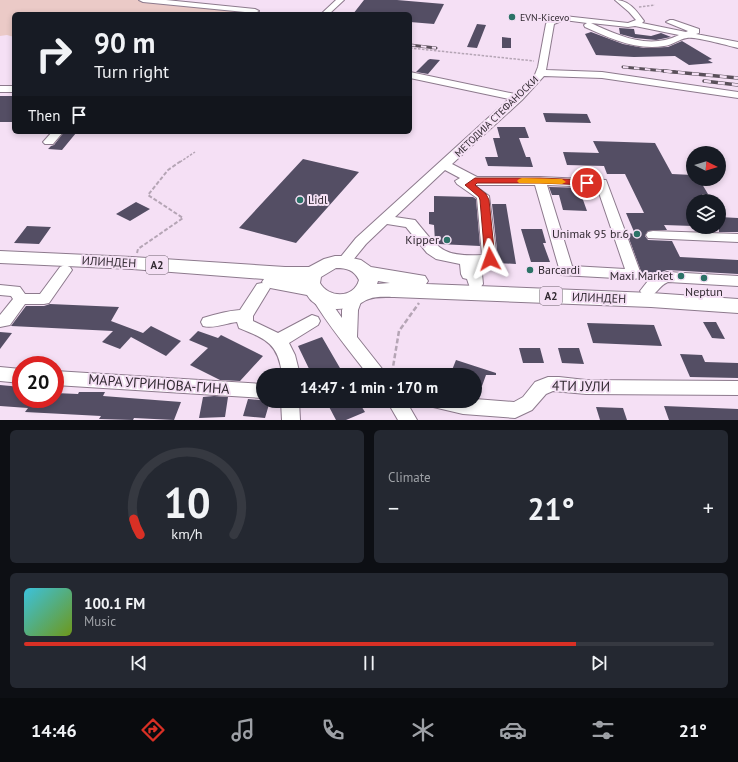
<!DOCTYPE html>
<meta charset="utf-8">
<style>
:root{--surface:#171b24;--page:#242831;--text:#f1f3f6;--muted:#9ea1a6;--line:#363941;--accent:#d93025}
body{margin:0;font-family:"PT Sans",sans-serif;background:var(--page);color:var(--text);height:100vh;display:flex;flex-direction:column;font-size:15px;white-space:nowrap}
*{box-sizing:border-box;margin:0}
p{font-size:13px;color:var(--muted)}
.icon{flex:none;width:22px;height:22px;fill:none;stroke:currentColor;stroke-width:2;stroke-linecap:round;stroke-linejoin:round}
.map{position:relative;height:420px;overflow:hidden}
.side{display:flex;flex-direction:column;gap:10px;padding:10px;background:#0d0f14;flex:1}
.side>*{flex:none}
.banner{position:absolute;left:12px;top:12px;width:400px;height:122px;border-radius:6px;box-shadow:0 2px 6px #0003;background:#171b24;color:var(--text);overflow:hidden}
.needle{width:26px;rotate:95deg}
.buttons{position:absolute;left:686px;top:146px;display:grid;gap:8px}
.buttons a{display:grid;place-items:center;width:40px;height:40px;border-radius:50%;background:var(--surface);box-shadow:0 2px 6px #0003;font-size:20px}
.speed{position:absolute;left:12px;top:356px;display:flex;gap:8px;font-size:20px;font-weight:700;text-align:center}
.speed>*{display:grid;place-content:center;width:52px;height:52px;border-radius:50%;background:var(--surface);box-shadow:0 2px 6px #0003;line-height:1}
.speed .limit{border:6px solid #d22;background:#fff;color:#111}
.pin{position:absolute;display:grid;place-items:center;width:34px;height:34px;color:#fff;margin:-17px;border:2px solid #fff;border-radius:50%;box-shadow:0 1px 4px #0007}
.me{position:absolute;width:44px;margin:-22px;rotate:356deg;stroke-linejoin:round;filter:drop-shadow(0 0 3px #0008)}
.turn{display:flex;align-items:center;gap:14px;height:84px;padding:0 16px;font-size:18px}
.turn .icon{width:52px;height:52px;stroke-width:2.5}
.turn b{display:block;font-size:28px;line-height:34px}
.then{display:flex;align-items:center;height:38px;padding:0 16px;background:#0003;gap:8px;font-size:15px}
.big{font-size:30px;font-weight:700;line-height:1.1}
.side .card{flex:1;display:flex;flex-direction:column;justify-content:center;gap:6px;min-width:0;padding:0 14px;border-radius:6px;background:var(--page)}
.side .dial{align-items:center;gap:0}
.dial svg{height:104px;overflow:visible;fill:none;stroke:var(--line);stroke-width:7;stroke-linecap:round;text-anchor:middle}
.dial text{fill:var(--text);stroke:none}
.song{display:flex;align-items:center;gap:12px}
.cover{width:48px;height:48px;border-radius:6px;background:linear-gradient(135deg,hsl(190 70% 55%),hsl(80 70% 35%))}
.played{height:4px;border-radius:2px;background:linear-gradient(90deg,var(--accent) 80%,var(--line) 80%)}
.keys{display:flex;justify-content:space-around;direction:ltr}
.heat{display:flex;justify-content:space-between;align-items:center;font-size:22px;direction:ltr}
.side .tiles{flex:1;display:grid;gap:10px;grid-template-columns:1fr 1fr}
.card:last-child{grid-column:span 2}
.trip{position:absolute;left:256px;top:368px;width:226px;height:40px;border-radius:20px;background:var(--surface);box-shadow:0 2px 6px #0003;font-weight:700;line-height:40px;text-align:center}
.tab-bar{display:flex;height:64px;justify-content:space-around;align-items:center;background:#090b0e;color:var(--muted)}
.tab-bar .icon{width:28px;height:28px}
.tab-bar .current{color:var(--accent)}
.tab-bar b{font-size:18px;color:var(--text)}
.map>svg:first-child{display:block}
.green{fill:#ebcac7}
.building{fill:#544e64}
.lines{fill:none;stroke-linecap:round;stroke-linejoin:round}
.minor-casing{stroke:#8d7a8d;stroke-width:2}
.major-casing{stroke:#8d7a8d;stroke-width:2}
.path-far2{stroke:#b5a5b5;stroke-width:1.5;stroke-dasharray:2.5 1.5;stroke-linecap:butt}
.path-far1{stroke:#b5a5b5;stroke-width:2;stroke-dasharray:4 2;stroke-linecap:butt}
.path{stroke:#b5a5b5;stroke-width:2.5;stroke-dasharray:5 2.5;stroke-linecap:butt}
.minor{fill:#fff;fill-rule:evenodd}
.major{fill:#fff;fill-rule:evenodd}
.rail-far1-casing{stroke:#5a505a;stroke-width:3}
.rail-casing{stroke:#5a505a;stroke-width:3.5}
.rail-far1{stroke:#f5e0f5;stroke-width:2;stroke-dasharray:5.5;stroke-linecap:butt}
.rail{stroke:#f5e0f5;stroke-width:2.5;stroke-dasharray:7;stroke-linecap:butt}
.route{fill:#d93025;stroke:#8d1f18}
.slow{fill:#f59e0b}
.poi-dot{fill:#2c7267;stroke:#f5e0f5;stroke-width:1.5}
.labels{text-anchor:middle;stroke-width:4;stroke-linejoin:round;paint-order:stroke}
.far-poi-label{font-size:10px;fill:#322a32;stroke:#f5e0f5;text-anchor:start}
.far-street-label{font-size:10px;fill:#322a32;stroke:#f5e0f5}
.shield{fill:#f5e0f5;stroke:#6c616c;stroke-width:1}
.shield-label{font-size:11px;font-weight:bold;fill:#322a32}
.poi-label{font-size:12px;fill:#322a32;stroke:#f5e0f5;text-anchor:end}
.street-label{font-size:12px;fill:#322a32;stroke:#f5e0f5}
.near-street-label{font-size:14px;fill:#322a32;stroke:#f5e0f5}
</style>
<div class="map">
<svg width="738" height="420" viewBox="0 0 738 420">
<rect width="100%" height="100%" fill="#f5e0f5"/>
<path class="green" d="M0,0h144l99,10 6,4h-235v23l-7,-2 -7,1z"/>
<path class="building" d="M364,0h33l47,4 -10,20 -24,-2v-8h-57z
M477,24l9,1 -9,23 -10,-1z
M619,28l15,1 1,5 16,2 10,-3 10,4 -15,3 -21,-2 -15,-4z
M591,32l32,12 21,4 24,-1 14,-6 30,18 -4,1 5,3 -24,2 -14,-9 -41,1 -38,-2 -11,-21z
M502,37l9,1v10h-9z
M430,59l10,1 -12,14 -12,-2 12,-12z
M0,96h14v26h-14z
M543,113l44,1 4,9 -45,-1z
M497,127h28l4,11h-10l7,19h4l3,10 -45,-1 -3,-9h13l-5,-19h7z
M64,132l12,1 -14,17 -14,-1 3,-3 3,-1z
M593,141l62,2 17,31 21,1v4h6l9,15h-6l5,7h-14v25l-29,-1 3,5 -19,1 -3,5 3,4 24,1 8,16 58,3v14l-71,-4 -14,5 -11,-1 -15,-41 8,1 -9,-21h18l-19,-39h-18l-3,-8 -37,-1 -4,-13 36,1z
M303,159l56,13 -63,71 -57,-15z
M549,187l41,1 3,10 -11,-1 5,14 -24,-1 -4,-15h-7z
M434,196l39,1 3,2 4,47 -41,-2 -4,-3 -1,-16 -5,-1v-12h5z
M136,202l14,7 -20,12 -14,-7z
M492,204h14l10,60 -19,-1 1,-4z
M719,217l19,1v14h-19z
M27,226l24,1 -12,17 -25,-1z
M521,229h21l4,14h-3l7,19h-19z
M50,304l69,3 -8,14 32,12 8,-7 30,15 -15,15 -35,-19 -11,12 -18,-7 11,-11 -102,-5 15,-20h18z
M703,322h13l9,17 -13,-1z
M587,323l67,2 8,21 -69,-3z
M198,331l20,7 3,-3 42,21 -23,25 -20,-1 -30,-15 18,-17 -19,-8z
M0,332l12,1 -12,16z
M322,337l22,38h-32l-14,-29z
M519,348h21l4,15h-21z
M558,348h21l5,16 -22,-1z
M680,354l22,1 3,7 33,1v15l-48,-1z
M456,360l40,13v2h-10l-4,11 -7,-2v-9h-25z
M0,385l21,2v12h34v-6l23,1 1,-2h26l-2,4 78,6 -7,18 -40,-2 -1,2 -34,-1 2,-3 -76,-4 3,-4 -28,-2z
M214,396l14,1 -3,20 -26,1 4,-21z
M248,399l22,2 -5,17 -22,-2z
M326,401h32l7,11 -19,8h-10z
M664,406l74,3v11h-69z
M596,407l27,1 4,12h-27z"/>
<g class="lines">
<defs>
<path id="minor" d="M139,0h27l89,9 4,2 -4,2 -112,-11z
M336,0h8l-15,14h-8z
M615,0c14,0 21,10 29,21l-2,2 44,9 2,-1 -22,-9 4,-2h3l26,9v4l-3,1 42,8v6c-8,-2 -45,-12 -51,-10 -8,1 -14,7 -23,8 -27,5 -55,-8 -79,-19l-1,-2 3,-2 -23,-3 -10,4 -8,46 56,2 136,20v6l-136,-20 -58,-2 -22,24 -70,64 25,13h63l66,3 35,94 -2,4 -5,1 -73,-4 -26,-90h-61l15,11 8,63 -2,3 -14,2 2,20 -3,4 -5,1 -5,-1 -3,-9 -4,-1 -2,-4 -1,-10 -24,-5 -9,-6 -21,-26 -19,-3 -21,20 -17,21 -5,2 -5,-2 -2,-3 2,-3 17,-21 153,-139 -99,-21v-6l105,22 19,-17 4,-10 8,-43 3,-5 15,-3 64,7 8,-3 -7,-8zM591,23l37,4 7,-1 44,9c-30,15 -60,1 -88,-12zM445,170l15,8 -5,3 2,3 20,14 5,57c-40,2 -43,-6 -67,-35l-20,-3zM547,185l50,2 28,82 -53,-3z
M0,86h14v6h-14z
M52,132h11l-10,12h-8l-2,-2z
M653,231l85,3v8l-90,-4 -2,-3 2,-3z
M65,265l5,2 2,3 -23,33 -5,1h-19l-15,21 -10,2v-12l13,-16 -2,-3 -11,-1v-10l20,2 5,7h15l20,-27z
M667,272l71,4v10l-70,-4c-12,5 -11,17 -25,13l-3,-4 11,-14z
M262,283l5,1 3,4 -17,28v5l25,12 34,-18 6,2 2,4 -2,4 -29,18 6,12 5,20h-18c-3,-31 -16,-36 -43,-47l-2,-6c-11,1 -23,7 -34,4l-2,-4 2,-4c13,-4 24,-7 37,-8l17,-26z
M320,293l5,1 17,24v-8l7,-15 5,-1 5,1 3,4 -4,11 -1,27 30,38h-19c-19,-25 -40,-50 -56,-77l3,-4z
M0,367l21,2v14l-21,-2z
M55,371l208,13v14l-208,-13z
M548,377h11l27,3 152,1v14l-152,-1 -33,-3 -7,3 -14,16 -17,8 -52,-4 -34,-8 -3,-5h49v-2l39,3 9,-5 12,-15z
M281,401h18l1,19h-18z
M387,401h19l11,19h-19z"/>
<path id="major" d="M0,251l132,6 153,10h24l15,-8 11,-3h8l18,4 10,7 54,9 3,5 -2,3 225,9 87,6v14l-87,-6 -257,-10c-7,0 -18,-1 -25,2 -4,1 -9,5 -14,7 -15,5 -39,5 -48,-11l-42,-8 -3,-5 2,-3 -132,-10 -132,-6zM336,268c11,0 18,2 23,12 -5,19 -31,18 -39,3l1,-6zM378,281l12,2 -13,1z"/>
</defs>
<use href="#minor" class="minor-casing"/>
<use href="#major" class="major-casing"/>
<path class="path-far2" d="M639,7l16,-2
M410,48l124,13
M180,162l15,-10"/>
<path class="path-far1" d="M137,253l1,-4 45,-31 -35,-23 20,-25 13,-9"/>
<path class="path" d="M392,373l7,-42 20,-28"/>
<use href="#minor" class="minor"/>
<use href="#major" class="major"/>
<defs>
<path id="rail-far1" d="M410,45l26,3
M623,67l52,5"/>
<path id="rail" d="M664,71l74,7
M704,81l34,4"/>
</defs>
<use href="#rail-far1" class="rail-far1-casing"/>
<use href="#rail" class="rail-casing"/>
<use href="#rail-far1" class="rail-far1"/>
<use href="#rail" class="rail"/>
</g>
<path class="route" d="M475,178h65l47,2 4,3 -4,2 -47,-2h-63l-2,2 11,9 3,6 6,59 -5,3 -5,-3 -5,-59 -1,-3 -14,-12z"/>
<path class="slow" d="M522,178l40,1 4,3 -4,2 -43,-1 -2,-2 2,-2z"/>
<g class="poi-dot">
<circle cx="512" cy="17" r="4"/>
<circle cx="300" cy="200" r="4"/>
<circle cx="637" cy="234" r="4"/>
<circle cx="447" cy="240" r="4"/>
<circle cx="530" cy="270" r="4"/>
<circle cx="681" cy="276" r="4"/>
<circle cx="704" cy="278" r="4"/>
</g>
<g class="labels">
<g class="far-poi-label">
<text x="520" y="21">EVN-Kicevo</text>
</g>
<g class="far-street-label">
<text transform="translate(496 116) rotate(-44)" y="4">МЕТОДИЈА СТЕФАНОСКИ</text>
</g>
<g class="shield">
<rect x="146" y="256" width="22" height="18" rx="3"/>
<rect x="540" y="287" width="22" height="18" rx="3"/>
</g>
<g class="shield-label">
<text x="157" y="269">A2</text>
<text x="551" y="300">A2</text>
</g>
<g class="poi-label">
<text x="308" y="204" text-anchor="start">Lidl</text>
<text x="629" y="238">Unimak 95 br.6</text>
<text x="439" y="244">Kipper</text>
<text x="538" y="274" text-anchor="start">Barcardi</text>
<text x="673" y="280">Maxi Market</text>
<text x="704" y="296" text-anchor="middle">Neptun</text>
</g>
<g class="street-label">
<text transform="translate(109 262) rotate(3)" y="4">ИЛИНДЕН</text>
<text transform="translate(599 298) rotate(2)" y="4">ИЛИНДЕН</text>
</g>
<g class="near-street-label">
<text transform="translate(159 384) rotate(4)" y="5">МАРА УГРИНОВА-ГИНА</text>
<text transform="translate(581 386) rotate(1)" y="5">4ТИ ЈУЛИ</text>
</g>
</g>
</svg>
<div class="buttons">
<a><svg class="needle" viewBox="-14 -14 28 28"><path d="M0-13l5 13h-10z" fill="#e53935"/><path d="M0 13l5-13h-10z" fill="#9ea1a6"/></svg></a>
<a><svg class="icon" aria-label="layers" viewBox="0 0 24 24"><path d="M12 4l9 5-9 5-9-5zM3 14l9 5 9-5"/></svg></a>
</div>
<div class="speed"><div class="limit">20</div></div>
<div class="pin" style="left:587px;top:183px;background:#d93025"><svg class="icon" aria-label="arrive" viewBox="0 0 24 24"><path d="M6 21V4h12l-3 4 3 4H6"/></svg></div>
<svg class="me" style="left:490px;top:259px" viewBox="-20 -20 40 40"><path d="M0-17L14 15 0 8-14 15z" fill="#d93025" stroke="#fff" stroke-width="4"/></svg>
<div class="trip">14:47 · 1 min · 170 m</div>
<div class="banner">
<div class="turn"><svg class="icon" aria-label="right" viewBox="0 0 24 24"><path d="M7 20v-9h11M14 6l5 5-5 5"/></svg><div><b>90 m</b>Turn right</div></div>
<div class="then">Then<svg class="icon" aria-label="arrive" viewBox="0 0 24 24"><path d="M6 21V4h12l-3 4 3 4H6"/></svg></div>
</div>
</div>
<section class="side">
<div class="tiles">
<div class="card dial"><svg viewBox="0 0 100 80">
<path d="M14 69A42 42 0 1 1 86 69"/>
<path d="M14 69A42 42 0 0 1 9 57" stroke="#d93025"/>
<text x="50" y="56" font-size="32" font-weight="700">10</text>
<text x="50" y="72" font-size="11">km/h</text>
</svg></div>
<div class="card"><p>Climate</p>
<div class="heat"><a>−</a><b class="big">21°</b><a>+</a></div>
</div>
<div class="card">
<div class="song"><i class="cover"></i><div><b>100.1 FM</b><p>Music</p></div></div>
<div class="played"></div>
<div class="keys"><svg class="icon" aria-label="previous" viewBox="0 0 24 24"><path d="M18 5L8 12l10 7zM5 5v14"/></svg><svg class="icon" aria-label="pause" viewBox="0 0 24 24"><path d="M8 5v14M16 5v14"/></svg><svg class="icon" aria-label="next" viewBox="0 0 24 24"><path d="M6 5l10 7-10 7zM19 5v14"/></svg></div>
</div>
</div>
</section>
<nav class="tab-bar">
<b>14:46</b>
<svg class="icon current" aria-label="directions" viewBox="0 0 24 24"><path d="M12 3l9 9-9 9-9-9zM9 14v-3h6M13 9l2 2-2 2"/></svg>
<svg class="icon" aria-label="music" viewBox="0 0 24 24"><path d="M9 18V5l10-2v13"/><circle cx="6" cy="18" r="3"/><circle cx="16" cy="16" r="3"/></svg>
<svg class="icon" aria-label="phone" viewBox="0 0 24 24"><path d="M5 4h4l2 5-3 2q2 4 5 5l2-3 5 2v4C11 20 4 13 5 4z"/></svg>
<svg class="icon" aria-label="climate" viewBox="0 0 24 24"><path d="M12 3v18M4 7l16 10M4 17L20 7"/></svg>
<svg class="icon" aria-label="car" viewBox="0 0 24 24"><path d="M5 17H2v-5l4-1 3-4h7l3 4 3 1v5h-3M9 17h6M6 11h13"/><circle cx="7" cy="17" r="2"/><circle cx="17" cy="17" r="2"/></svg>
<svg class="icon" aria-label="filters" viewBox="0 0 24 24"><path d="M4 7h16M4 17h16"/><circle cx="9" cy="7" r="2"/><circle cx="15" cy="17" r="2"/></svg>
<b>21°</b>
</nav>
